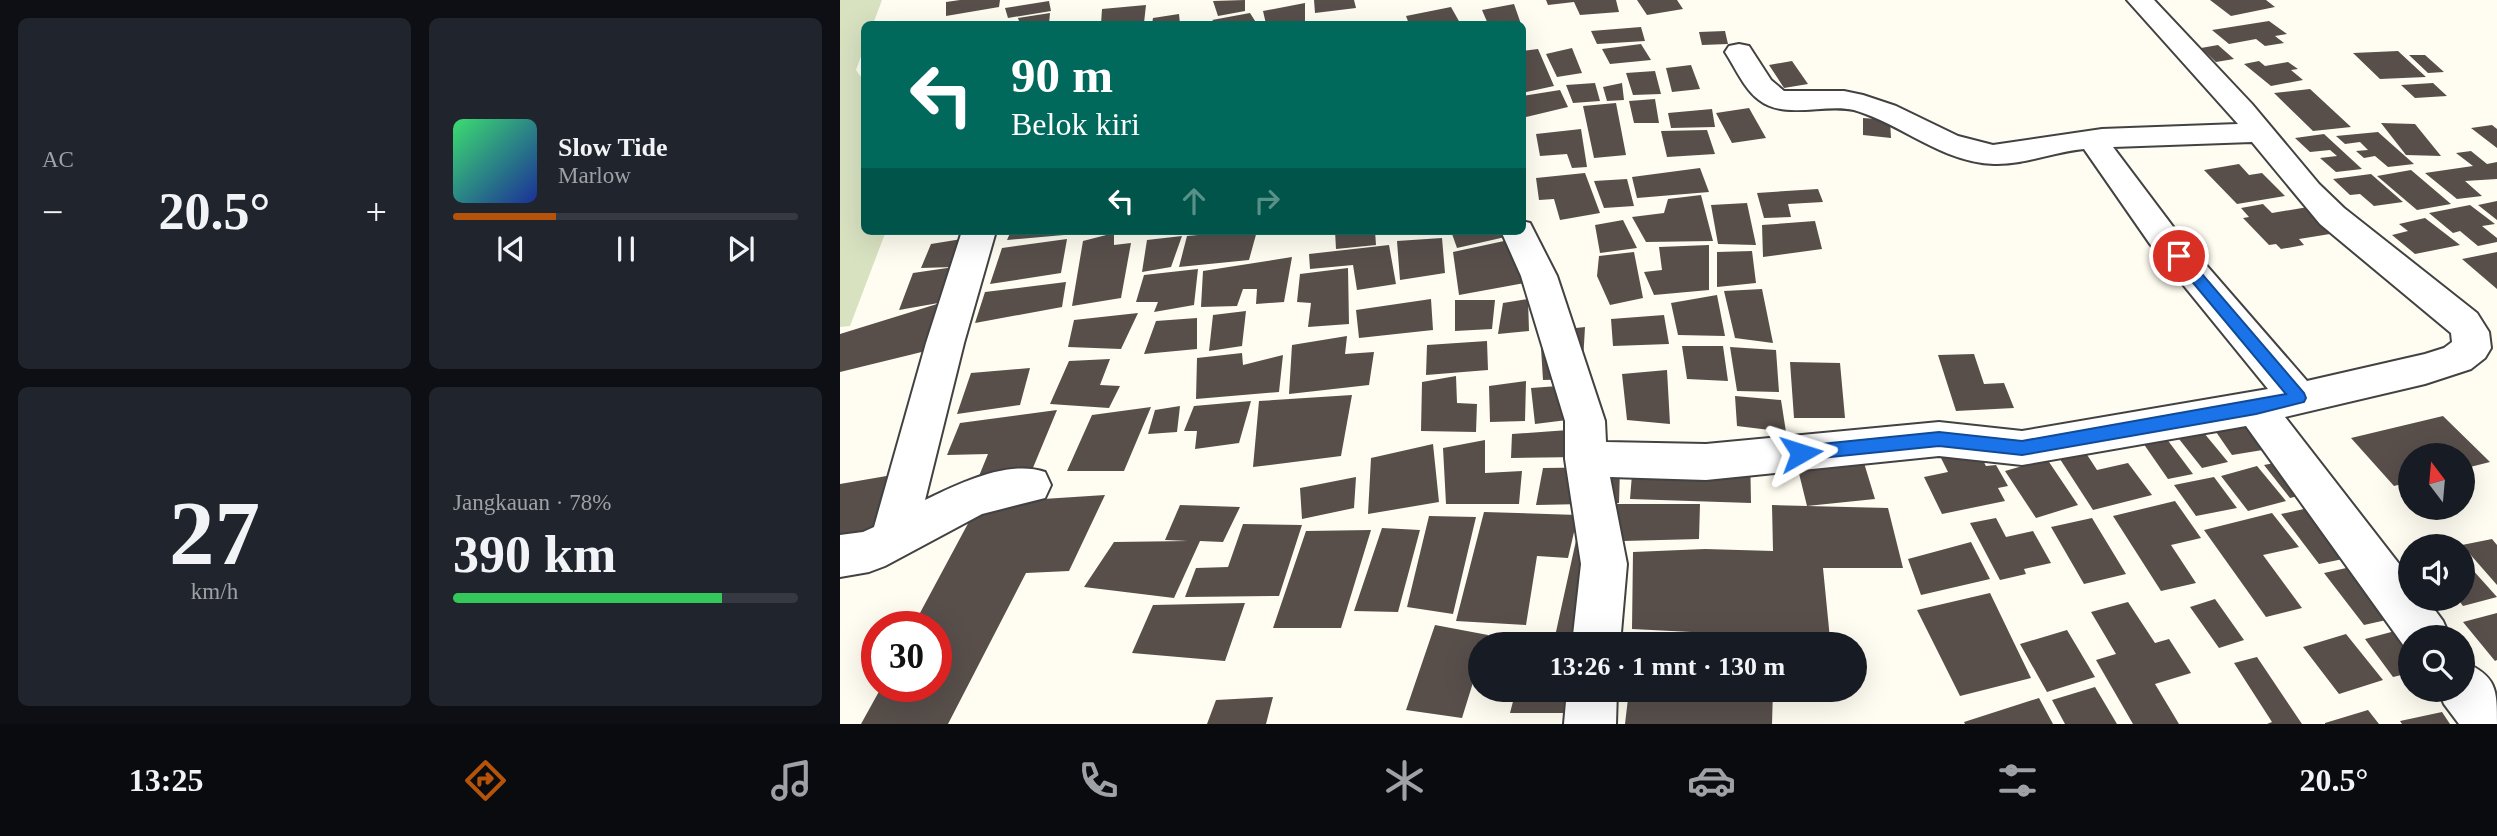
<!DOCTYPE html>
<html lang="id">
<meta charset="utf-8">
<style>
:root{--surface:#171b24;--page:#20242c;--text:#f1f3f6;--muted:#9ea1a6;--line:#363941;--accent:#b45309}
body{margin:0;font-family:"Times New Roman",serif;background:var(--page);color:var(--text);height:100vh;display:flex;flex-direction:column;font-size:26px;white-space:nowrap}
*{box-sizing:border-box;margin:0}
p{font-size:23px;color:var(--muted)}
.icon{flex:none;width:38px;height:38px;fill:none;stroke:currentColor;stroke-width:2;stroke-linecap:round;stroke-linejoin:round}
.map{position:relative;flex:1;overflow:hidden}
.side{display:flex;flex-direction:column;gap:18px;padding:18px;background:#0d0f14;width:840px}
.side>*{flex:none}
.top-card{position:absolute;left:21px;top:21px;width:665px;height:214px;border-radius:10px;box-shadow:0 7px 28px #0002;background:#00695c;color:#fff;overflow:hidden}
.needle{width:46px;rotate:344deg}
.controls{position:absolute;left:1558px;top:443px;display:grid;gap:14px}
.controls a{display:grid;place-items:center;width:77px;height:77px;border-radius:50%;background:var(--surface);box-shadow:0 7px 28px #0002;font-size:35px}
.speed{position:absolute;left:21px;top:611px;display:flex;gap:14px;font-size:35px;font-weight:700;text-align:center}
.speed>*{display:grid;place-content:center;width:91px;height:91px;border-radius:50%;background:var(--surface);box-shadow:0 7px 28px #0002;line-height:1}
.speed .limit{border:10px solid #d22;background:#fff;color:#111}
.pin{position:absolute;display:grid;place-items:center;width:60px;height:60px;color:#fff;margin:-30px;border:4px solid #fff;border-radius:50%;box-shadow:0 2px 7px #0007}
.me{position:absolute;width:77px;margin:-38px;rotate:84deg;stroke-linejoin:round;filter:drop-shadow(0 0 5px #0008)}
.turn{display:flex;align-items:center;gap:24px;height:147px;padding:0 35px;font-size:32px}
.turn .icon{width:91px;height:91px;stroke-width:2.5}
.turn b{display:block;font-size:49px;line-height:60px}
.lanes{display:flex;align-items:center;height:66px;padding:0 35px;background:#0003;justify-content:center;gap:35px;direction:ltr}
.lanes .off{opacity:.35}
.big{font-size:52px;font-weight:700;line-height:1.1}
.side .card{flex:1;display:flex;flex-direction:column;justify-content:center;gap:10px;min-width:0;padding:0 24px;border-radius:10px;background:var(--page)}
.side .dial{align-items:center;gap:0}
.dial b{font-size:91px;line-height:1}
.song{display:flex;align-items:center;gap:21px}
.cover{width:84px;height:84px;border-radius:10px;background:linear-gradient(135deg,hsl(140 70% 55%),hsl(230 70% 35%))}
.played{height:7px;border-radius:4px;background:linear-gradient(90deg,var(--accent) 30%,var(--line) 30%)}
.keys{display:flex;justify-content:space-around;direction:ltr}
.heat{display:flex;justify-content:space-between;align-items:center;font-size:38px;direction:ltr}
.charge{height:10px;border-radius:5px;background:linear-gradient(90deg,#34c759 78%,var(--line) 0)}
.side .tiles{flex:1;display:grid;gap:18px;grid-template-columns:repeat(2,1fr)}
.trip{position:absolute;left:628px;top:632px;width:399px;height:70px;border-radius:35px;background:var(--surface);box-shadow:0 7px 28px #0002;font-weight:700;line-height:70px;text-align:center}
.menu{display:flex;height:112px;justify-content:space-around;align-items:center;background:#090b0e;color:var(--muted)}
.menu .icon{width:49px;height:49px}
.menu .active{color:var(--accent)}
.menu b{font-size:32px;color:var(--text)}
main{display:flex;flex:1;min-height:0}
.map>svg:first-child{display:block}
.cemetery{fill:#d8e2c1}
.building{fill:#584f4b}
.lines{fill:none;stroke-linecap:round;stroke-linejoin:round}
.minor-casing{stroke:#424242;stroke-width:4}
.minor{fill:#fff;fill-rule:evenodd}
.route{fill:#1a73e8;stroke:#114b97;stroke-width:2}
</style>
<main>
<section class="side">
<div class="tiles">
<div class="card"><p>AC</p>
<div class="heat"><a>−</a><b class="big">20.5°</b><a>+</a></div>
</div>
<div class="card">
<div class="song"><i class="cover"></i><div><b>Slow Tide</b><p>Marlow</p></div></div>
<div class="played"></div>
<div class="keys"><svg class="icon" aria-label="previous" viewBox="0 0 24 24"><path d="M18 5L8 12l10 7zM5 5v14"/></svg><svg class="icon" aria-label="pause" viewBox="0 0 24 24"><path d="M8 5v14M16 5v14"/></svg><svg class="icon" aria-label="next" viewBox="0 0 24 24"><path d="M6 5l10 7-10 7zM19 5v14"/></svg></div>
</div>
<div class="card dial"><b>27</b><p>km/h</p></div>
<div class="card"><p>Jangkauan · 78%</p><b class="big">390 km</b><div class="charge"></div></div>
</div>
</section>
<div class="map">
<svg width="1657" height="724" viewBox="0 0 1657 724">
<rect width="100%" height="100%" fill="#fffcf1"/>
<path class="cemetery" d="M0,0h42l-9,24h-9v24l-8,22 8,11v150h22l-36,95 -10,1z"/>
<path class="building" d="M120,0h40l-1,7 -53,9v-14z
M405,0v11l-27,5 -5,-15z
M474,0h40l2,8 -41,5z
M706,0h70l3,12 -39,3 -6,-13 -26,3z
M797,0h40l6,9 -36,6z
M1370,0h56l9,7 -44,9z
M209,1l2,10 -43,7 -3,-10z
M465,3v21h-39l-3,-13z
M674,4l7,20h-33l-6,-14z
M306,5l-2,18 -43,1 1,-15z
M611,7l9,16 -51,1 -3,-8z
M210,13l-1,11h-29l-2,-6z
M410,13l7,11h-40l-5,-4z
M339,14l1,10h-28l1,-6z
M1429,21l18,13 -12,2 9,7 -19,3 -9,-7 -27,5 -17,-14z
M801,27l4,14 -48,3 -6,-13z
M885,31l3,13 -26,1 -3,-13z
M801,44l10,16 -41,4 -8,-15z
M1378,45l16,14 -18,3 -15,-14z
M732,48l10,25 -25,4 -11,-23z
M698,49l16,37 -32,7v-42z
M1558,51l28,26 -46,2 -27,-26z
M1569,55h16l19,17 -16,1z
M952,61l16,23 -24,4 -15,-23z
M1419,61l6,5 23,-4 10,7 -7,1 12,10 -32,6 -27,-22z
M851,65l9,24 -28,3 -6,-24z
M815,71l6,23 -28,1 -7,-22z
M755,83l5,18 -27,2 -7,-18z
M782,83l2,17 -17,1 -4,-14z
M1593,83l14,13 -32,2 -14,-13z
M1470,89l41,38 -38,4 -39,-38z
M720,90l8,17 -46,11v-22z
M815,99l4,24h-25l-5,-22z
M776,103l10,52 -32,3 -11,-52z
M909,108l17,30 -34,5 -16,-30z
M872,109l3,18 -44,1 -3,-15z
M1023,118l27,2 1,18 -28,-3z
M1541,123l34,1 26,32 -35,-1z
M1652,125l5,4v19l-26,-20z
M741,129l6,38 -15,1 -5,-14 -27,2 -4,-22z
M867,130l8,24 -48,3 -6,-26z
M1538,132l36,32 -26,3 -13,-11 -11,2 -8,-7 12,-1 -8,-8 -15,2 -9,-8z
M1484,134l38,35 -26,3 -16,-14 17,-2 -7,-6 -20,2 -15,-14z
M1631,151l16,13 10,-2v17l-32,2 17,15 -25,3 -32,-26 48,-7 -17,-13z
M1399,164l10,11 13,-2 23,23 -48,8 -33,-34z
M860,168l9,24 -72,6 -5,-21z
M1571,170l40,34 -34,6 -40,-34z
M745,173l15,40 -40,7 -6,-21 -15,1 -3,-22z
M1531,174l32,28 -29,4 -14,-12 -10,1 -17,-16z
M787,179l7,27 -30,2 -10,-27z
M978,189l5,13 -35,2 3,13 -27,1 -7,-25z
M861,195l12,46 -67,1 -14,-25 32,-4 4,-14z
M1657,201v19l-19,-15z
M907,203l9,42 -38,-1 -7,-39z
M1423,204l9,9 36,-6 28,26 -37,6 5,6 -23,4 -5,-5 -7,1 -26,-27 6,-1 -8,-9z
M1630,205l25,19 -13,2 15,12v4l-19,4 -18,-15 -7,2 -24,-20z
M1585,218l35,27 -45,9 -23,-19 16,-4 -9,-7z
M783,220l14,28 -37,5 -5,-28z
M975,221l7,28 -59,8 -1,-32z
M171,231h54l-1,4 -57,5z
M401,231h16l-8,29 -70,7 8,-31z
M495,231h40l1,14 -40,4z
M611,231h71l5,1 -70,16z
M274,233v12l17,-2 -10,55 -49,8 11,-65z
M342,236l-11,31 -29,5 5,-32z
M134,237l-30,65 -45,8 14,-37 41,-6 -33,1 10,-24z
M602,238l3,35 -45,7 -3,-39z
M678,238l17,43 -76,14 -6,-43z
M227,239l-6,34 -71,11 12,-36z
M549,245l7,39 -39,6 -4,-25 -43,4 -1,-15z
M869,245v45l-55,5 -10,-23 18,-2 -3,-23z
M912,251l4,32 -39,4v-35z
M794,252l9,46 -33,7 -13,-29 2,-20z
M1657,252v37l-35,-30z
M452,257l-8,45 -28,2 1,-15h-14l-6,17 -36,1 2,-36z
M508,268l1,56 -41,3 3,-24 -14,-1 3,-28z
M358,269l-4,36 -40,7 4,-10h-22l8,-27z
M226,282l-4,25 -87,16 10,-31z
M922,289l11,54 -38,-5 -11,-47z
M877,295l8,41 -47,-1 -7,-32z
M591,299l2,31 -74,8 -3,-28z
M688,299l1,32 -31,3 5,-31z
M615,300h40l-3,29 -37,2z
M97,304l-3,45 -94,23v-38z
M406,311l-4,35 -33,5 4,-36z
M298,313l-17,36 -53,-2 6,-27z
M824,315l5,29 -56,2 -2,-27z
M357,318v31l-53,5 12,-33z
M745,327l-3,52 -39,1 -3,-48z
M507,336l-2,18 29,-2 -5,33 -80,9 3,-49z
M647,341l1,29 -62,5 1,-30z
M842,346h41l5,35 -41,-2z
M890,347l46,3 3,42 -42,-1z
M402,353l1,12 40,-10 -4,37 -83,7 1,-41z
M1134,354l10,30 20,-1 10,25 -58,3 -18,-56z
M270,359l-10,26 20,1 -11,22 -59,-4 19,-43z
M950,362l50,1 5,55h-51z
M190,368l-10,37 -63,9 14,-41z
M827,370l3,54 -43,-4 -5,-46z
M616,376l1,27 20,1 -1,28 -55,-1 1,-49z
M686,381l-1,40 -35,1 -1,-36z
M732,385l3,34 -40,5 -4,-36z
M512,395l-11,61 -88,11 6,-66z
M895,396l46,4 5,32 -49,-6z
M411,401l-12,42 -44,6 2,-18h-13l10,-25z
M340,406l-3,26 -29,2 7,-24z
M311,407l-27,64h-57l25,-56z
M217,410l-27,65 -51,1 9,-22 -41,1 13,-32z
M1603,416l47,46 -28,7v-14h-52v27l-16,4 -43,-48z
M1415,421l20,27 -43,7 -18,-26z
M742,429l-2,28 -69,1 1,-24z
M1014,430l21,69 -68,7 81,2 15,60h-80l7,71 -198,-10 1,-77 72,-3 68,2 -1,-46 35,1 -17,-69z
M1127,431l19,35 10,-1 12,21 -10,2 7,13 -63,13 -18,-37 24,-5 -17,-34z
M1364,433l24,29 -26,6 -23,-29z
M1326,438l27,36 -25,5 -25,-36z
M645,440v33l37,-2 -3,33h-73l-3,-56z
M593,444l6,58 -71,12 3,-56z
M794,450l116,1 1,52 -121,-4z
M1244,450l13,20 31,-7 24,32 -59,15 -35,-54z
M1207,459l31,46 -42,13 -31,-47z
M1449,460l26,32 -25,6 -26,-33z
M1417,466l29,35 -38,10 -27,-35z
M780,467l-1,36 -13,1h94l-1,35 -76,2 -10,102 -59,-2 30,-137 -48,1 7,-37z
M64,473l-30,59 -34,8v-56z
M516,477l-2,31 -52,11 -2,-31z
M1374,477l23,31 -41,8 -22,-31z
M265,495l-36,76 -43,2 -78,151h-87l21,-38h54v-60h-23l66,-123z
M1335,501l26,37 -30,7 25,38 -35,8 -48,-75z
M340,505l60,2 -17,35 -23,-1 -26,57 -90,-11 30,-45 74,-1 -23,-1z
M1482,505l40,50 -43,9 -38,-50z
M644,512l94,3 -10,43 -31,-2 -11,69 -70,-4z
M1432,513l27,34 -36,8 39,53 -36,9 -62,-87z
M589,516l47,1 -23,97 -46,-7z
M1156,518l10,19 27,-6 18,32 -27,6 2,5 -26,6 -30,-57z
M1252,518l34,56 -42,10 -33,-57z
M403,524l59,1 -23,71 -94,1 11,-29 32,-1z
M542,528l38,2 -22,82 -44,-1z
M531,530l-30,98h-68l33,-97z
M1652,539l5,6v40l-35,-40z
M1131,542l19,37 -69,16 -13,-36z
M1622,558l35,39 -34,9 -6,-8h5z
M1524,564l40,52 -40,9 -40,-52z
M1150,593l41,85 -71,18 -43,-86z
M1375,599l29,41 -25,8 -29,-41z
M1288,602l27,41 14,-4 22,34 -36,11 24,40h-46l-37,-64 20,-6 -25,-42z
M405,603l-20,58 -93,-8 21,-48z
M1657,613v47l-2,1 -32,-39z
M595,625l53,10 -2,9h-6v16l-18,58 -56,-8z
M1570,627l8,10h-8v36l-17,4 -28,-38z
M1227,630l28,47 -48,15 -27,-48z
M1506,634l37,46 -44,14 -36,-47z
M797,638l74,4v2h-75z
M1417,657l45,67h-35l5,-2 -38,-59z
M1255,687l22,37h-52l-13,-24z
M676,690h71l-3,23h-74z
M789,690h144l-1,34h-147z
M433,697l-7,27h-59l9,-24z
M1199,698l14,26h-88l-1,-2z
M1528,710l11,14h-54v-1z
M1602,712l8,12h-48l-2,-3z"/>
<g class="lines">
<defs>
<path id="minor" d="M1287,0h27l98,104 67,80 25,24 133,105 12,19 2,16 -6,10 -14,11 -46,15 -140,33 125,161v20h16l17,23 7,16h-40l-1,16 -163,-227 -224,39 -83,-9 -233,24 -96,-3 17,87 -7,80h-48l9,-80 -16,-105v-38l-44,-145 -20,-45h21v-10l8,2 27,53 48,145 1,21 100,2 233,-22 83,9 246,-42 -118,-145 -66,-95c-31,3 -60,16 -90,15 -53,-2 -92,-40 -140,-54 -28,-7 -70,10 -95,-10 -15,-11 -24,-33 -34,-48l4,-6 10,-2 10,2 22,34 13,11h60l19,4 33,11 62,30 35,9 109,-16 136,-5zM1412,142l68,82 131,109 1,9 -8,6 -19,6 -118,27 -133,-153 -61,-81z
M122,231h34l-32,112 -39,157c33,-16 84,-41 120,-28l6,13 -6,13 -63,16 -97,52 -16,6 -29,5v-42l23,-3 11,-5 52,-184z
M1622,661c35,15 35,28 35,63h-38l-15,-20 -6,-14h24z
M727,690h50l-1,34h-52z"/>
</defs>
<use href="#minor" class="minor-casing"/>
<use href="#minor" class="minor"/>
</g>
<path class="route" d="M1339,251l5,2 120,140 2,5 -2,4 -48,12 -234,41 -83,-9 -138,14 -6,-2 -2,-5 2,-5 6,-2 138,-14 83,9 264,-47 -112,-134 -2,-4z"/>
</svg>
<div class="controls">
<a><svg class="needle" viewBox="-14 -14 28 28"><path d="M0-13l5 13h-10z" fill="#e53935"/><path d="M0 13l5-13h-10z" fill="#9ea1a6"/></svg></a>
<a><svg class="icon" aria-label="sound" viewBox="0 0 24 24"><path d="M4 9h4l5-4v14l-5-4H4zM17 9q2 3 0 6"/></svg></a>
<a><svg class="icon" aria-label="search" viewBox="0 0 24 24"><circle cx="10" cy="10" r="6"/><path d="M15 15l6 6"/></svg></a>
</div>
<div class="speed"><div class="limit">30</div></div>
<div class="pin" style="left:1339px;top:256px;background:#d93025"><svg class="icon" aria-label="arrive" viewBox="0 0 24 24"><path d="M6 21V4h12l-3 4 3 4H6"/></svg></div>
<svg class="me" style="left:961px;top:453px" viewBox="-20 -20 40 40"><path d="M0-17L14 15 0 8-14 15z" fill="#1a73e8" stroke="#fff" stroke-width="4"/></svg>
<div class="trip">13:26 · 1 mnt · 130 m</div>
<div class="top-card">
<div class="turn"><svg class="icon" aria-label="left" viewBox="0 0 24 24"><path d="M17 20v-9H6M10 6l-5 5 5 5"/></svg><div><b>90 m</b>Belok kiri</div></div>
<div class="lanes"><svg class="icon" aria-label="left" viewBox="0 0 24 24"><path d="M17 20v-9H6M10 6l-5 5 5 5"/></svg><svg class="icon off" aria-label="ahead" viewBox="0 0 24 24"><path d="M12 20V5M6 11l6-6 6 6"/></svg><svg class="icon off" aria-label="right" viewBox="0 0 24 24"><path d="M7 20v-9h11M14 6l5 5-5 5"/></svg></div>
</div>
</div>
</main>
<nav class="menu">
<b>13:25</b>
<svg class="icon active" aria-label="directions" viewBox="0 0 24 24"><path d="M12 3l9 9-9 9-9-9zM9 14v-3h6M13 9l2 2-2 2"/></svg>
<svg class="icon" aria-label="music" viewBox="0 0 24 24"><path d="M9 18V5l10-2v13"/><circle cx="6" cy="18" r="3"/><circle cx="16" cy="16" r="3"/></svg>
<svg class="icon" aria-label="phone" viewBox="0 0 24 24"><path d="M5 4h4l2 5-3 2q2 4 5 5l2-3 5 2v4C11 20 4 13 5 4z"/></svg>
<svg class="icon" aria-label="climate" viewBox="0 0 24 24"><path d="M12 3v18M4 7l16 10M4 17L20 7"/></svg>
<svg class="icon" aria-label="car" viewBox="0 0 24 24"><path d="M5 17H2v-5l4-1 3-4h7l3 4 3 1v5h-3M9 17h6M6 11h13"/><circle cx="7" cy="17" r="2"/><circle cx="17" cy="17" r="2"/></svg>
<svg class="icon" aria-label="filters" viewBox="0 0 24 24"><path d="M4 7h16M4 17h16"/><circle cx="9" cy="7" r="2"/><circle cx="15" cy="17" r="2"/></svg>
<b>20.5°</b>
</nav>
